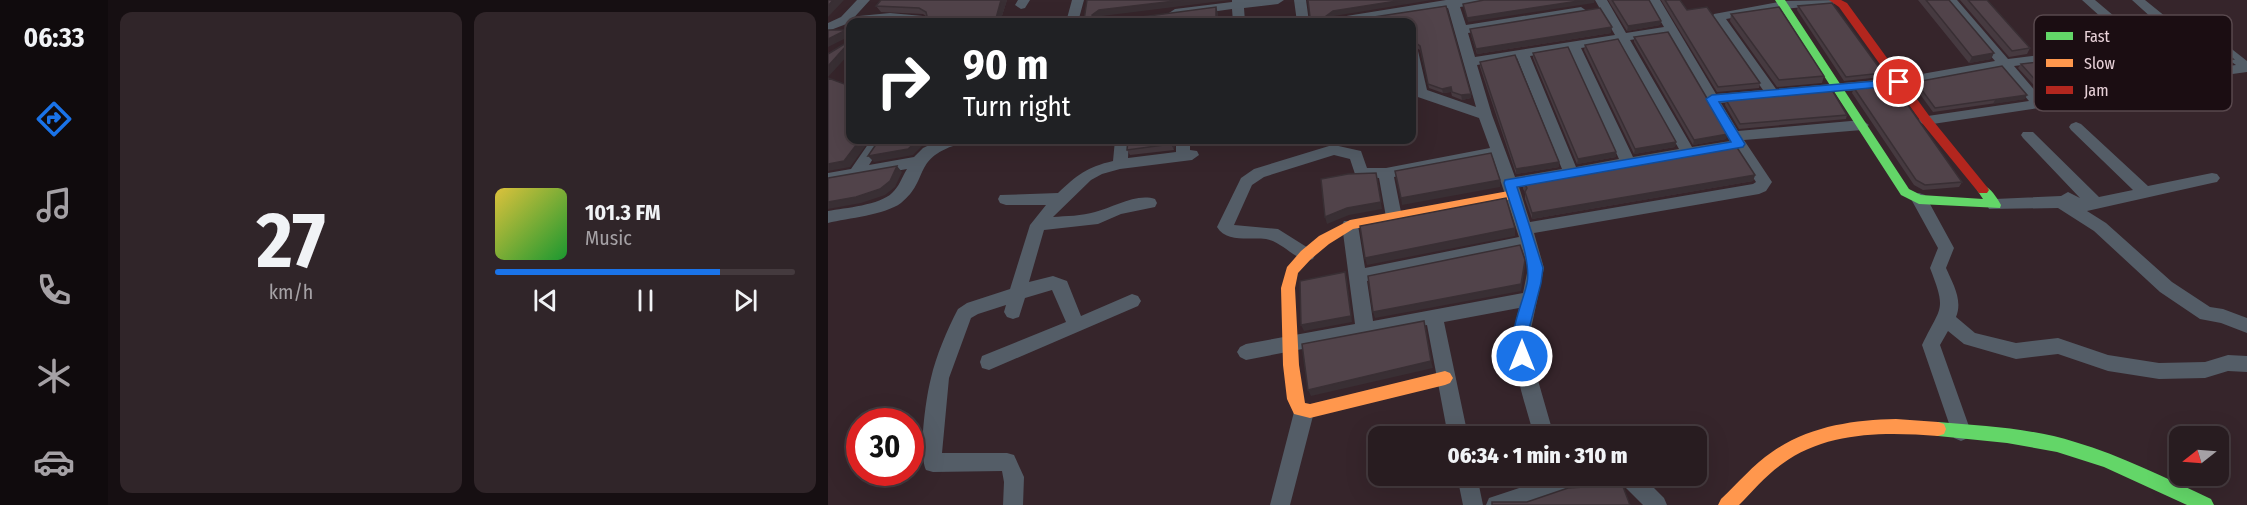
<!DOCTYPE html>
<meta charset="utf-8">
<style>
:root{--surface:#281c20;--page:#302529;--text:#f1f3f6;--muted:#a5a1a5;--line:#443a3e;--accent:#1a73e8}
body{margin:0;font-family:"Fira Sans Condensed",sans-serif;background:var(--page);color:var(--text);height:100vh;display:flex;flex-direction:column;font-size:22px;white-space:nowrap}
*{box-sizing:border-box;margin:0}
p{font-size:20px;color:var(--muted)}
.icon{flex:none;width:33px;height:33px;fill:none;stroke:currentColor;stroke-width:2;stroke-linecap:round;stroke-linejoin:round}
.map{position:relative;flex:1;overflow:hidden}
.details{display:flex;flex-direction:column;gap:12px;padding:12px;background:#160f12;width:720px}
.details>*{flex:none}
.hud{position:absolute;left:18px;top:18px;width:570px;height:126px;border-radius:12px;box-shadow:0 6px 24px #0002,0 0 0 2px var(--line);background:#202124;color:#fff;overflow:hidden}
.needle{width:39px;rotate:253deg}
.tools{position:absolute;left:1341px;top:426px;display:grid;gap:12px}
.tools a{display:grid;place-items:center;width:60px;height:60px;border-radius:12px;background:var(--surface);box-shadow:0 6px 24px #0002,0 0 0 2px var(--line);font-size:30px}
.speed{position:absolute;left:18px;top:408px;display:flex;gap:12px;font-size:30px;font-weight:700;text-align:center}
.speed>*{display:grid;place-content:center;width:78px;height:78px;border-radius:50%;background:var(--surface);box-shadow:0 6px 24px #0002,0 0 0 2px var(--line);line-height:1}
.speed .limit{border:9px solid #d22;background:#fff;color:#111}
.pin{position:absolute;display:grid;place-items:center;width:51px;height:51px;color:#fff;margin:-26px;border:3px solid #fff;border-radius:50%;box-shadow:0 2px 6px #0007}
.me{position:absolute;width:66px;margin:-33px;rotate:0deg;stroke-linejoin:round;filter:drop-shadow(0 0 4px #0008)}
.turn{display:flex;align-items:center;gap:21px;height:126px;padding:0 18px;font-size:27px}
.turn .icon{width:78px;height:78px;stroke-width:2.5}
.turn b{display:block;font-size:42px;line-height:51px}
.details .widget{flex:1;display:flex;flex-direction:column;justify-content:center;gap:9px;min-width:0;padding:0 21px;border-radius:12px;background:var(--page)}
.details .dial{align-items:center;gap:0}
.dial b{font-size:78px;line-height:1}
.song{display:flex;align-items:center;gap:18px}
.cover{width:72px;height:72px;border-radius:9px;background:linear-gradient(135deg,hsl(50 70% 55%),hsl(130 70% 35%))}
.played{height:6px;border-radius:3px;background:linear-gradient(90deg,var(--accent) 75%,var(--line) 75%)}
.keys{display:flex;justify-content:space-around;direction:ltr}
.details .tiles{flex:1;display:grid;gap:12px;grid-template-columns:repeat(2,1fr)}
.trip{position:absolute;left:540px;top:426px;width:339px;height:60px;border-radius:12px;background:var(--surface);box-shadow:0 6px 24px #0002,0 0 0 2px var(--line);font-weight:800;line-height:60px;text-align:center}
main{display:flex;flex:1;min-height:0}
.tab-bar{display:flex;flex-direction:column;width:108px;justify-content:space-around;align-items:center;background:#100b0d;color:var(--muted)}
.tab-bar .icon{width:42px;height:42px}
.tab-bar .selected{color:var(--accent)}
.tab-bar b{font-size:27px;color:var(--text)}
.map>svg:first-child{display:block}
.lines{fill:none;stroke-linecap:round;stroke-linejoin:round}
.street{fill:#545d67;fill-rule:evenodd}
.fast{fill:#63d668;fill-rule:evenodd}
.slow{fill:#ff974d;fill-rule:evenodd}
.jam{fill:#b3261e;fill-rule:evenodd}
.wall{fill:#463a40}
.shaded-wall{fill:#392f34}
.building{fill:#51434a;stroke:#392f34;stroke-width:1.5}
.route{fill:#1a73e8;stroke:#114b97;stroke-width:1.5}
.key{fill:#1b0d12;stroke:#58484d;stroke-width:1.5}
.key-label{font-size:16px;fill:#e8d1d8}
</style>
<main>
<nav class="tab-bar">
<b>06:33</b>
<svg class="icon selected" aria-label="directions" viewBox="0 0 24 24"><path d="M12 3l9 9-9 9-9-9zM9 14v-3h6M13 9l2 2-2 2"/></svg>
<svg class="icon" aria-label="music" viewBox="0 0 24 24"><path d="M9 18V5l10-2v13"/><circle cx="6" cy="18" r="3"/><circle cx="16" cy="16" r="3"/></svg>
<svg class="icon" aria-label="phone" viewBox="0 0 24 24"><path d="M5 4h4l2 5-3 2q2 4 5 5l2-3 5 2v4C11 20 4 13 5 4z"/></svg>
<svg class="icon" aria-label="climate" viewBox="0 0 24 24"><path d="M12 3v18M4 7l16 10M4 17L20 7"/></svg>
<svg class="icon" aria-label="car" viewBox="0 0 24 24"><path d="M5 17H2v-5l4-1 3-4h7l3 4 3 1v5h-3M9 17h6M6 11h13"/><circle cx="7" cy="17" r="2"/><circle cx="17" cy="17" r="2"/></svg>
</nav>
<section class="details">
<div class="tiles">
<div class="widget dial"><b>27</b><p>km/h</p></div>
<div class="widget">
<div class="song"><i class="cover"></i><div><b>101.3 FM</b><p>Music</p></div></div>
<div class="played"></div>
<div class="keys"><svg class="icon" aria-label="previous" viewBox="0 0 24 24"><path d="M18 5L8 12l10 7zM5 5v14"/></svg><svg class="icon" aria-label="pause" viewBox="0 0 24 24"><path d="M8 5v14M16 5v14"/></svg><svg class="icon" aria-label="next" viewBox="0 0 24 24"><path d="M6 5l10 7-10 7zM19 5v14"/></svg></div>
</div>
</div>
</section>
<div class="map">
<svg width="1419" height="505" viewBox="0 0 1419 505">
<rect width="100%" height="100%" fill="#36252b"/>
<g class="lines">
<path class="street" d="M29,0h13l-21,23 -21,8v-8l13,-6z
M190,0h12l-5,8 -4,1 -6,-4z
M244,0h12l-6,22h-12z
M404,0h52l-6,4 -34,4 1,14h-12l-1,-13 -57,8 -6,-4 6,-4 57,-7z
M466,0h12l3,22h-12z
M618,0h40l-2,3 -24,4 6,18 115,-18 6,4 -6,4 -113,18 7,24 140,-22 -20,-35h12l19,33 38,-6 -16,-27h12l56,94 47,-4 -51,-73 2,-3 70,-13 55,-1 -6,4 -49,5 -58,10 50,70 123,-11 96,-17 -46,-55 -2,-3 3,-3h7l51,59 196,-25 15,5 28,22v11l-102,14 -1,6 -5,1 -213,32 -5,-2 -2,-3 2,-3 108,-16 -28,-33 -102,18 -178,17 17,28 124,-11 7,5 -7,5 -118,10 28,42 -6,9 -7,3 -225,39 10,35 -13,61v27l23,80h-20c-12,-45 -28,-81 -15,-128l-75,14 24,114h-20l-21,-111 -181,35 -6,-3 -3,-5 3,-5 6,-3 109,-20 -13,-99 2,-4h12l2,4 7,43 154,-31 -26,-79 -99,19 8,40 -2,4h-12l-2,-4 -7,-39 -23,-1 -6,-18 -16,-4 -70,22 -12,8 -18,40 44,4 35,22 2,4 -2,4 -6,2c-14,-4 -27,-20 -41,-22 -16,-2 -40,4 -49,-12l24,-49 13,-9 75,-23 5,-1 27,6 6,17h19l104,-20 -11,-30 -67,-23v-48l6,4 9,39 49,17 -28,-99 -93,14h-27l6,-4zM840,34l62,107 -38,6 -62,-107zM791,42l60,107 -46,8 -52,-109zM1375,42l33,23 -96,13 -28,-25zM741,50l50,109 -43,8 -46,-111zM1271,55l32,31 -89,13 -28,-33zM689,58l45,111 -47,8 -23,-62 -15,-50zM907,150l21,32 -3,2 -223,38 -11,-35zM694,249l6,19 -5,25 -150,28 -6,-40z
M1254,0h13l26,22 32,-3 -21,-19h13l21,17 21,-2 6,4 -6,4 -58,6 3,4 -6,4 -4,-1z
M62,13l33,3 6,4 -2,2h-72l-2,-2 6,-4z
M182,16l4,1 1,5h-12l3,-5z
M1248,122l5,2 67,62 64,-13 5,1 3,4 -3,4 -5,1 -125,28 19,12 66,59 38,25 13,2 24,9v15l-26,-10 -21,-4 -40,-27 -66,-61 -36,-23 -69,1 -2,-4 2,-4 6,-2 66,-3 7,-4 12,6 -57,-60 -2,-3 2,-3h10l66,65 34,-7 -62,-60 -2,-3 2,-3z
M43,140h14l-16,25 45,-8 9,-9 17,-8h24l-2,3c-52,15 -31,36 -61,60 -16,12 -53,15 -73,20v-12c17,-3 52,-6 64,-18 7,-6 10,-16 15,-24l-79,14v-10l23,-4z
M287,140h14l-1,18 48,-6v-12h14v10l7,1 2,4 -7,5 -72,9 -18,5 -11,6 -38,37c13,-1 29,-1 42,-5 18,-4 40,-19 60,-13l2,4 -2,4 -34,7 -23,10 -54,6 -15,52 24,-6 14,5 14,35 51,-22 6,2 3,5 -3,5 -149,64 -7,-2 -2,-6 2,-6 84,-34 -14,-32 -27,8 -6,19 -6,2 -6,-2 -3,-5 2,-7 -28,9 -7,4 -22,60 -7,75h65l7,2 10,22 -1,28h-20l1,-23 -2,-11 -69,1 -7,-2c-8,-17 0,-73 5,-92 5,-22 16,-48 27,-69l9,-6 43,-14 20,-64 16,-20h-40l-6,-2 -2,-4 2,-4 58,-2c19,-18 29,-26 55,-32z
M1091,193l6,2 29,53 -8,20c7,16 17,32 10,49l19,16 41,10 42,-5 50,17 51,8 46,-1 23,-7 19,1v16l-19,-1 -23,7 -46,1 -51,-8 -50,-17 -42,5 -52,-15 -16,-13 -8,14 31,87 -3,6 -7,3 -7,-3 -32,-93c19,-40 25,-33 8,-77l8,-20 -27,-49 2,-4z
M476,403l7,3 3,6 -24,93h-20l24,-93 3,-6z
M629,476h20l6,29h-20z
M720,476h63l-3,7 -24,8 -17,1 -40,13h-41l3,-7 60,-20z
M790,476h24l22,22 3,7h-24l-22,-22z"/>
<path class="fast" d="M947,0h10l124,189 12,6 62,4 -6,-9 6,-5c8,3 14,13 18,20l-1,3 -81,-4 -18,-9z
M1110,422c46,4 93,6 137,20 47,14 91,36 136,57l3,6h-27l-83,-38 -47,-15 -50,-9 -69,-7 -6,-2 -2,-5 2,-5z"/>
<path class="slow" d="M686,190l6,5 -2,3 -165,31 -24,15 -18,15 -13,14 -3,15 4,77 6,38 5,1 135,-33 5,2 3,5 -3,5 -5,2 -135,33 -16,-4 -7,-15 -4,-34 -2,-77 6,-21 14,-16 18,-15 31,-16z
M1068,419l42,3 6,2 2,5 -2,5 -6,2c-53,-4 -111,-5 -156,28 -16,11 -29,27 -43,41h-21l3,-6c17,-16 32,-34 51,-47 37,-26 81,-32 124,-33z"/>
<path class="jam" d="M1001,0h12l6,3 83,114 57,70 2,3 -2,3h-8l-57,-70 -83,-116z"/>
</g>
<path class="wall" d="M53,0h126l-7,22h-137l60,-4 3,-2 -3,-2 -42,-2 -5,-6z
M780,0h41l12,21 -1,4 -33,6z
M833,0h19l7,10 73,73 -1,5 -42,4z
M1090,0h31l42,59 -22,4z
M1132,0h27l43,48 -3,6 -18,3z
M618,6l25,92 -9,2 -10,-4 -1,-4 -8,1 -14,-5 -9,-38 -8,-5v-23h-105l3,-5 24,-1 -6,4h26z
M970,6l85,67 -2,4 -37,4 -47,-71z
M903,14l93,62 -2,7 -45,4 -47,-66z
M642,29l141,4 -134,21 -6,-19z
M806,37l92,102 -33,6 -59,-103z
M757,45l91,97 -1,5 -41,7 -50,-104z
M1292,51l113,8 -3,5 -89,12 -24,-21z
M705,53l83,99v5l-39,7 -44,-106z
M652,62l79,100v5l-43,7 -36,-107z
M1193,64l105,20 -82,12 -26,-28z
M1088,82l109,17 -92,13 -19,-26z
M1026,88l108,94 -3,5 -36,3 -9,-5 -62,-92z
M898,100l121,15 -1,4 -107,10 -14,-24z
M300,140h47l-1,10 -44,5 -3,-5z
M927,175l-2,6 -221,38 -7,-20v-7l-2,-3v-7z"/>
<path class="shaded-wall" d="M5,0h11l-16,17v-11z
M173,0h6l-7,22h-5z
M355,0h47l-128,16 -7,4v2l-3,-7 7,-5z
M575,0h29l-98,16 -8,6 -1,-5 8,-6z
M757,0h10l-1,3 -126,19 -1,-4z
M388,7l2,6v9h-2z
M833,21l-1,4 -33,6 1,-5z
M784,27l-1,6 -134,21 -1,-5z
M18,30l4,6 -22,11v-8z
M18,46l4,5v2l-22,24v-11z
M1166,53l-3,6 -22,4 3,-6z
M1301,81l-3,3 -82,12 3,-3z
M623,87v5l-8,1 -1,-4z
M643,94v4l-9,2 -1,-5z
M1199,95l-2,4 -32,5 2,-4z
M900,134l-2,5 -33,6 1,-5z
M32,140h10l-20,27 -22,4v-7z
M90,140h18l-14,6 -9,9 -39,7 -6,-6z
M344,140h3l-1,10 -3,-6z
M848,142l-1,5 -41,7 1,-5z
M788,152v5l-39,7 1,-5z
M731,162v5l-43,7v-5z
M69,166l5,6 -7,15 -10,8 -24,8 -33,6v-7z
M548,173l6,36 -33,6 -22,9 -2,-7z
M927,175l-2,6 -221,38v-6z
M672,180v7l-98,18 -1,-7z
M687,228v8l-148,29 -2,-7z
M697,260v7l-4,24 -146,27 -2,-6z
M517,272l2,7 5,43 -48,9 -3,-6z
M603,361l2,7 -122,28 -3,-6z"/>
<path class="building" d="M0,0h5l-5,6z
M53,0h120l-6,22h-132l4,-4h56l4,-2 -1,-4 -7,-4 -43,-2z
M259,0h96l-84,10 -7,5 1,4h33l90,-12v15h-145l13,-2z
M480,0h95l-70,11 -8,6 2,3h27l92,-14 25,88 -10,1 -9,-3 -1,-5 -9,2 -14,-5 -8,-38 -8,-6v-18h-105l-1,-2 4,-3z
M656,0h101l-118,18 -4,-14z
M784,0h37l12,21 -33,5z
M837,0h15l7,10 20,-3 53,76 -42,4z
M1098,0h23l45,53 -22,4z
M1140,0h19l43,48 -18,3z
M1004,3l51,70 -37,4 -48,-71z
M951,7l45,69 -45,4 -48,-66z
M772,8l12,19 -136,22 -6,-20z
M0,30h22v16h-4l-18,20v-12l18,-11v-13l-18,9z
M840,32l60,102 -34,6 -60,-103z
M790,39l58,103 -41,7 -50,-104z
M1377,40l28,19 -89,13 -24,-21z
M740,47l48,105 -38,7 -45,-106z
M1274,54l27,27 -82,12 -26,-29z
M687,55l44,107 -43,7 -36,-107z
M1174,66l25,29 -92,13 -19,-26z
M0,78l22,8v54h10l-16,21 -16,3z
M1065,84l69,98 -37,3 -9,-5 -62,-92z
M1004,90l15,25 -107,9 -14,-24z
M51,140h39l-10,9 -40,7z
M300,140h44l-1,4 -44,6z
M908,146l19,29 -223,38 -7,-21 2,-4 -4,-6z
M663,153l9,27 -99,18 -6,-27z
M69,166l-7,15 -10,8 -24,8 -28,5v-24z
M548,173l5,29 -34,6 -22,9 -4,-38 27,-5z
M678,198l9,30 -150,30 -5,-32z
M692,245l5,15 -4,24 -148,28 -5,-36z
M517,272l6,44 -50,9 -1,-44z
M596,321l7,40 -123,29 -6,-46z
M784,476h7l11,29h-138v-3h35l41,-14 17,-1 25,-8z"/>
<path class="route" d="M1071,79l5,3 -1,3 -184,17 26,42 -2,3 -226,40 26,81 -2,15 -12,46 1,27 -2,5 -6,2 -5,-2c-12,-24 5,-54 10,-78 5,-24 -16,-74 -23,-100l1,-3 226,-38 -25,-43 6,-4z"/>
<rect x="1206" y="15" width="198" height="96" rx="9" class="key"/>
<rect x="1218" y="32" width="27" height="8" fill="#63d668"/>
<rect x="1218" y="59" width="27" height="8" fill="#ff974d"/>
<rect x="1218" y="86" width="27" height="8" fill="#b3261e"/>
<g class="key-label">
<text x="1256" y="42">Fast</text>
<text x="1256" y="69">Slow</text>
<text x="1256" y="96">Jam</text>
</g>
</svg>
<div class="tools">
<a><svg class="needle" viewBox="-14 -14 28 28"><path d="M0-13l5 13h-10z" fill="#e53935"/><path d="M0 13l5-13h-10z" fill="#a5a1a5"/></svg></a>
</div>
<div class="speed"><div class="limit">30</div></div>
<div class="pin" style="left:1071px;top:82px;background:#d93025"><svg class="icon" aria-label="arrive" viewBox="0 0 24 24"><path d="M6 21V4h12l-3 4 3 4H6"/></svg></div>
<svg class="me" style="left:694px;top:356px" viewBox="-20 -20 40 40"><circle r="17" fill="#1a73e8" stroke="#fff" stroke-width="3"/><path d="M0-11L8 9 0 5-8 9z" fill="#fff"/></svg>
<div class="trip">06:34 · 1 min · 310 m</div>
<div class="hud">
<div class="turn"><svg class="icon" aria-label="right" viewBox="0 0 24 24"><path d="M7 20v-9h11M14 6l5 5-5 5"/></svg><div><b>90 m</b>Turn right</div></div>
</div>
</div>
</main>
